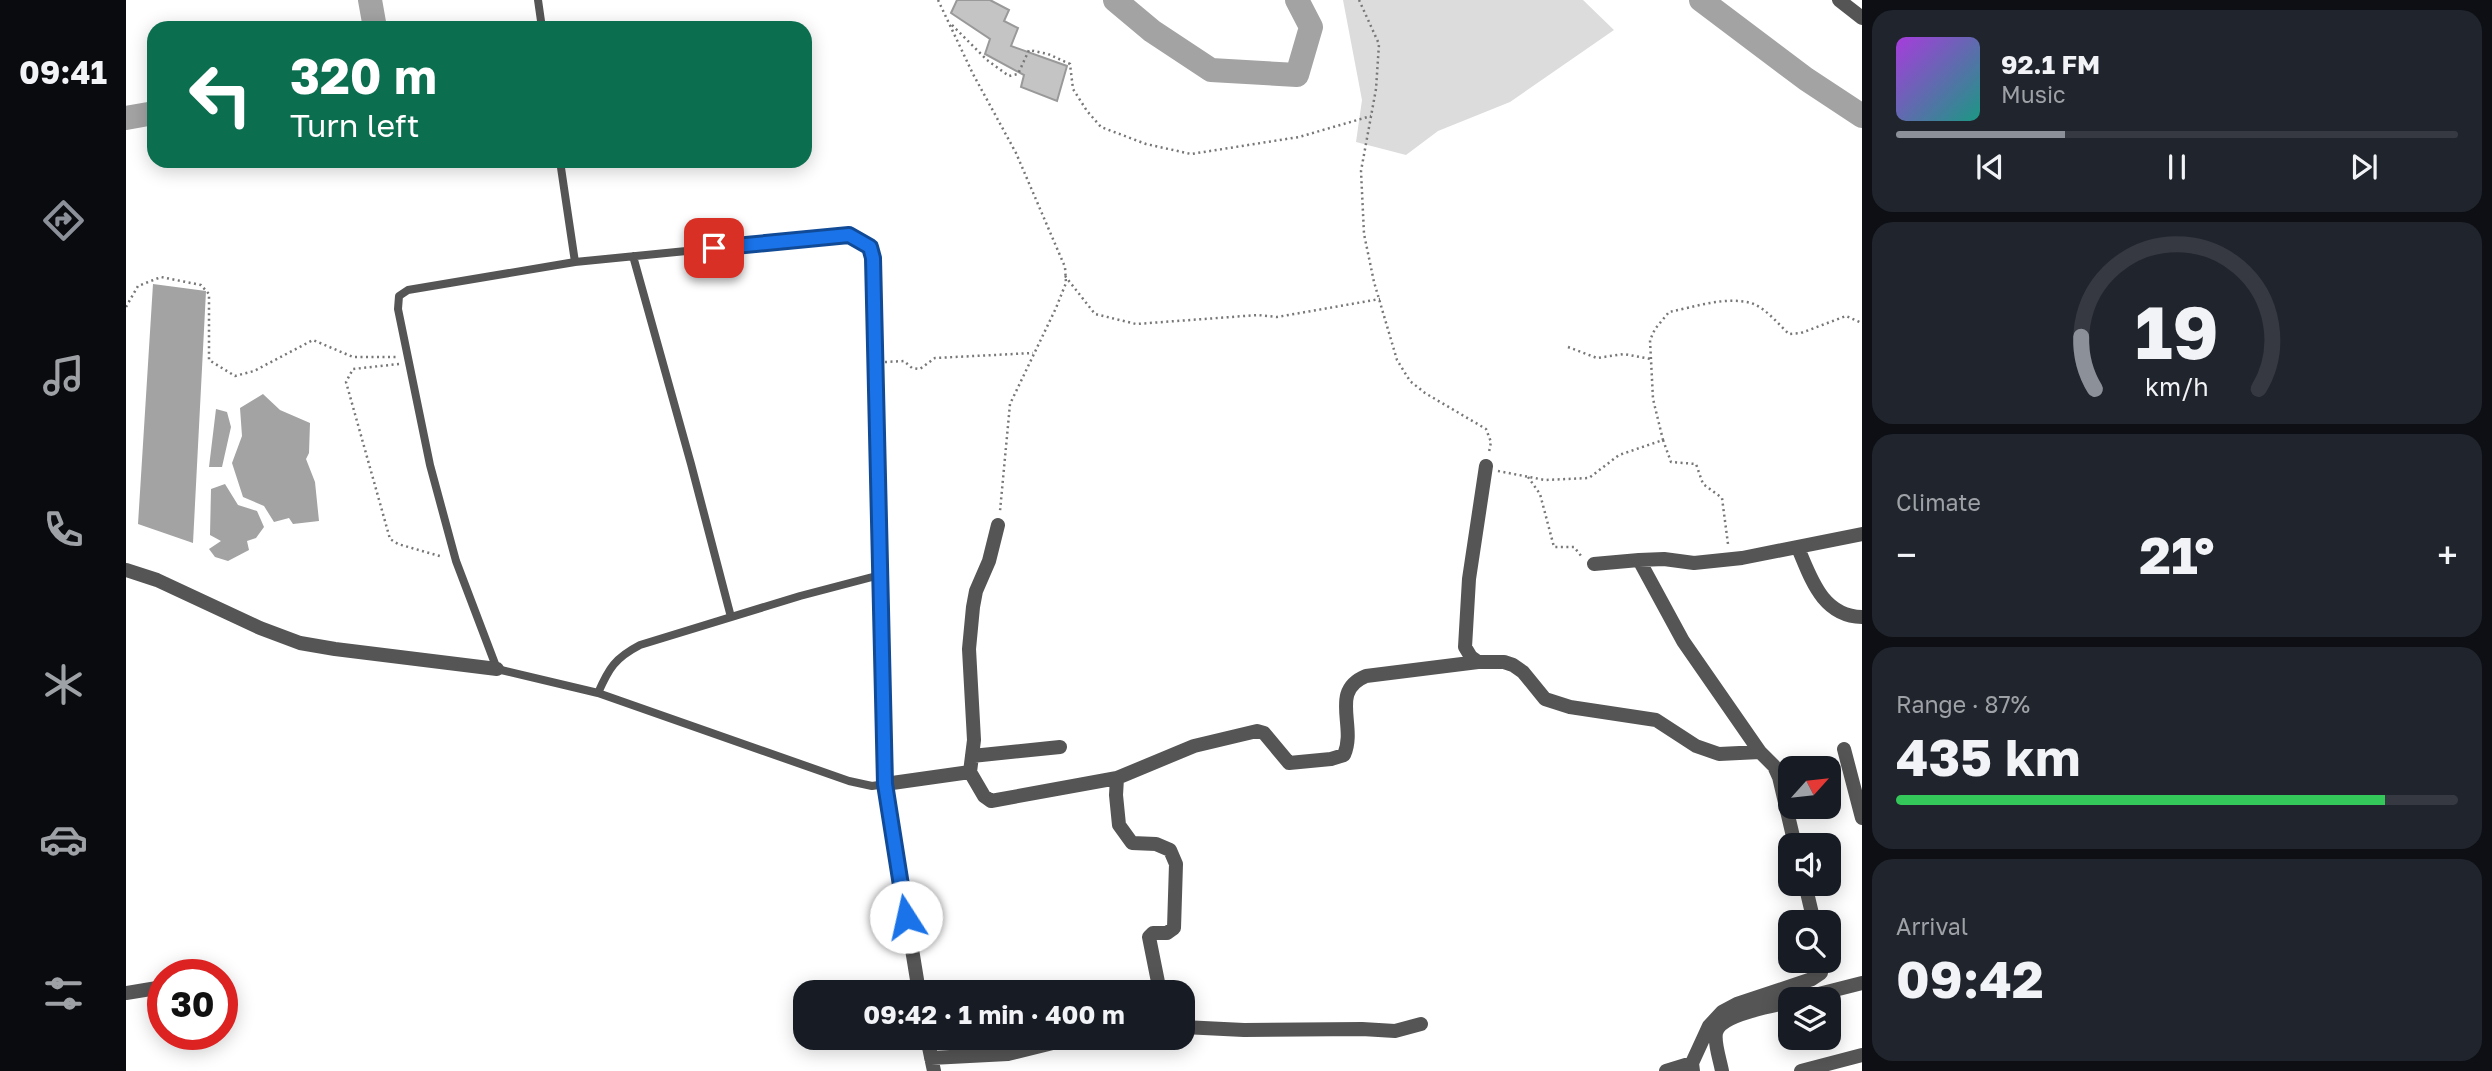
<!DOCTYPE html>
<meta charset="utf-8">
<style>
:root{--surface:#171b24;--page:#20242c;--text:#f1f3f6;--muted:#9ea1a6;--line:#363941;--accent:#8c9099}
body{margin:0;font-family:"Golos Text",sans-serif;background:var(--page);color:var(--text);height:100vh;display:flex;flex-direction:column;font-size:26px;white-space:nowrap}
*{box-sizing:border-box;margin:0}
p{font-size:23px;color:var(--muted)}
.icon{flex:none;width:38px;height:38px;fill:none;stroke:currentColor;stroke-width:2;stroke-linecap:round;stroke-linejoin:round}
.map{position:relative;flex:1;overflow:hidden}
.details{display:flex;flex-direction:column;gap:10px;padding:10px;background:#0d0f14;width:630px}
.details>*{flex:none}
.top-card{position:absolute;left:21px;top:21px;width:665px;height:147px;border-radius:21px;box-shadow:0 4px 18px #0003;background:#0b6e4f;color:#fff;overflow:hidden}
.needle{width:46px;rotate:63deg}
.tools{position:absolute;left:1652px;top:756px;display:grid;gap:14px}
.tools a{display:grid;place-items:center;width:63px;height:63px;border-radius:14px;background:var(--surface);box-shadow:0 4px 18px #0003;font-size:35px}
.speed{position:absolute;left:21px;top:959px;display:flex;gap:14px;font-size:35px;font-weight:700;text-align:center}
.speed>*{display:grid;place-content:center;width:91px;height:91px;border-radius:50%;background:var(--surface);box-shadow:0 4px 18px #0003;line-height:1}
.speed .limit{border:10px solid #d22;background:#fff;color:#111}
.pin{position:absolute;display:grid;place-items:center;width:60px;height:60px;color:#fff;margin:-30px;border-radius:14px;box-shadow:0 4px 10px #0006}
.me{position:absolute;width:77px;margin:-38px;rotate:350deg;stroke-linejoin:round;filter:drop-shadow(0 0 5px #0008)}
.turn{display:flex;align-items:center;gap:24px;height:147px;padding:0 28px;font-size:32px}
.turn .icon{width:91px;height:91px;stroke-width:2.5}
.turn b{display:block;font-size:49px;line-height:60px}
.big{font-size:52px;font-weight:700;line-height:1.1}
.details .card{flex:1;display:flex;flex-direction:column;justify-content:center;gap:10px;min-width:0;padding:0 24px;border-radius:21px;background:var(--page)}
.details .dial{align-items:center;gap:0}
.dial svg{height:182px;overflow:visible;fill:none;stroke:var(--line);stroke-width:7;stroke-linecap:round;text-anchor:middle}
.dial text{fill:var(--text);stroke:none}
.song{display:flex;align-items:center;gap:21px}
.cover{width:84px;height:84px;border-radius:10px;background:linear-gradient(135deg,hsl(280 70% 55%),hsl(170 70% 35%))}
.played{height:7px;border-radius:4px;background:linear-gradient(90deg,var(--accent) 30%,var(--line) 30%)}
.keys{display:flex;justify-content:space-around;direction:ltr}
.heat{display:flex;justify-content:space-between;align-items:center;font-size:38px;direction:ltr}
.charge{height:10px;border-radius:5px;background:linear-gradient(90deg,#34c759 87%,var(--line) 0)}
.trip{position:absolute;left:667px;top:980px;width:402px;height:70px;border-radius:21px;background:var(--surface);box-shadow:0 4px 18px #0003;font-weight:700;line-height:70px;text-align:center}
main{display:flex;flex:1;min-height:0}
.dock{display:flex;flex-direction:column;width:126px;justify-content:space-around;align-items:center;background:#090b0e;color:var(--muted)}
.dock .icon{width:49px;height:49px}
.dock .selected{color:var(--accent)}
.dock b{font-size:32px;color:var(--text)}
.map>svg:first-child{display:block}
.green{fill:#dcdcdc}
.water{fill:#a3a3a3}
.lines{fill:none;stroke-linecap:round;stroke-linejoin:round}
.river{stroke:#a3a3a3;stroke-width:24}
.building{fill:#c4c4c4;stroke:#999;stroke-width:2}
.path{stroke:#777;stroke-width:2.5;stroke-dasharray:2 3.5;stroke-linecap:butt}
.service{stroke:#555;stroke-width:8}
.minor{stroke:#555;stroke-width:14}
.route-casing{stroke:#114b97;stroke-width:18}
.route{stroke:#1a73e8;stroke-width:12}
</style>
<main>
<nav class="dock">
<b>09:41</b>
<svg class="icon selected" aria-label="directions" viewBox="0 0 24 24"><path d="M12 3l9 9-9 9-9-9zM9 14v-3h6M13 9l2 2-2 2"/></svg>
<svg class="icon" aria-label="music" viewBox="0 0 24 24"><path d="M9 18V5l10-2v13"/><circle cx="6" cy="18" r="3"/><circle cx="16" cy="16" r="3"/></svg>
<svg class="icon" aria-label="phone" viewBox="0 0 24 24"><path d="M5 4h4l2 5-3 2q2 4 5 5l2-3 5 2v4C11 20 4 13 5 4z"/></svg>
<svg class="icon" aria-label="climate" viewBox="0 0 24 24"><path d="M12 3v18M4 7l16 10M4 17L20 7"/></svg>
<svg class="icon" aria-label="car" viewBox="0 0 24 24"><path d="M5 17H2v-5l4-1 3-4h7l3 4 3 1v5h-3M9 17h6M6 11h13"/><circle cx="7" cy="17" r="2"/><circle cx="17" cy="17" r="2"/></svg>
<svg class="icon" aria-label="filters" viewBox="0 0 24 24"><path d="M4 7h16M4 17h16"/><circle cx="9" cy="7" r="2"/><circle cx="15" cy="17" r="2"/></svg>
</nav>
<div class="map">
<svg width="1736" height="1071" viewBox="0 0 1736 1071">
<rect width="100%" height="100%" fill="#fff"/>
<path class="green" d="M1217,0h240l31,30 -104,72 -72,29 -32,24 -50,-13 6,-42z"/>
<path class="water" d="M27,284l53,7 -13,252 -55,-19z
M137,394l17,16 30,13 -1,30 -3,6 9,23 4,39 -26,3 -4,-6 -15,4 -10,-16 -21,-9 -11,-34 10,-27 -2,-28z
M90,409l11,3 4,15 -9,40h-13z
M99,484l13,21 19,6 7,16 -8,11 -9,3 2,9 -21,11 -13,-4 -6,-8 12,-8 -11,-6 1,-46z"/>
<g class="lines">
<path class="river" d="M244,0l5,28
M989,0l37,31 59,39 86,5 14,-48 -14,-27
M1575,0l105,79 56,37
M0,118l28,-5"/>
</g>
<path class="building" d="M831,0h33l19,10 -5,11 14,7 -7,18 56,20 -10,35 -36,-14 3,-12 -39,-21 5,-15 -39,-26z"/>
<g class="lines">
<path class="path" d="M812,0l35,74 43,79 49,114 1,16 -10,25 -46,96 -10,107
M1233,0l20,44 -3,45 -15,82 3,63 10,48 23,78 13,21 15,12 61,36 5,13 -2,10
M826,25l35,35 22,16 9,-2 11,-24 19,4 22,10 3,25 14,22 14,16 45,17 45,10 108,-17 72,-21
M939,276l30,38 41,10 122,-9 19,2 103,-18
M0,307l12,-21 23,-9 40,8 8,9v66l26,16 19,-5 59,-31 40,17h43
M1442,347l29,11 27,-4 27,5
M759,362l19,-1 8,7 8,1 15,-11 98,-5
M273,364l-46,5 -7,13 44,157 8,5 45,13
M1537,440l8,22 25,2 7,20 19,14 6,46
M1372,471l47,9 44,-2 30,-23 44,-15 -10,-41 -3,-59 5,-11 14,-17c25,-5 57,-16 82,-9 15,5 27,21 38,31l12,-1 45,-17 16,7
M1402,477l12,17 14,53h20l8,10"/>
<path class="service" d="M412,0l4,28
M434,161l15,101
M723,235l21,12 3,11 12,526 -13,2 -23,-5 -251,-88 -101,-24 -41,-108 -26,-96 -32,-156 1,-13 9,-6 167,-28z
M507,256l58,208 40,153
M472,693c11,-25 17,-35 42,-48l160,-49 80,-21"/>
<path class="minor" d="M1713,0l23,18
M1360,466l-17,113 -4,68 6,10 7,5h26l9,3 10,7 22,27 25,8 86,13 40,26 23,8 41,-2 14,14 5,11 16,68
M1672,548c13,30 24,68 64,69
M1513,560l44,81 77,111
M1468,564l45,-4 25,-1 30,4 48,-5 120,-24
M0,570l31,10 103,48 40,15 35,6 162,20
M1718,749l18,69
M846,756l88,-9
M844,772l4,-32 -5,-91 4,-42 3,-16 13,-30 9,-36
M991,778l-1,17 3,30 13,18 24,1 14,6 6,14 -2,64 -7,5h-14l-4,4 11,55
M1679,884l9,38
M793,992l-34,-208 85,-12 14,24 7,5 126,-23 77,-32 63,-15 7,2 25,30 42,-4 13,-4c13,-29 -15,-64 22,-79l112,-14
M0,993l37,-6
M1673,999l63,-16
M1057,1027l61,3 118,-1 33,2 26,-7
M801,1038l7,33
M805,1058l77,-4 65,-16
M1540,1071l26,-8
M1567,1071l-1,-8 17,-37 13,-14 15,-8 75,-25 9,-6 1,-12
M1596,1071c-2,-11 -8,-28 -6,-38 4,-19 57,-27 74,-31
M1675,1071l61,-16"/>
</g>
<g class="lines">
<defs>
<path id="route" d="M588,248l135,-13 21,12 3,11 12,526 21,133"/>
</defs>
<use href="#route" class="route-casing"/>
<use href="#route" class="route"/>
</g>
</svg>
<div class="tools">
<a><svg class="needle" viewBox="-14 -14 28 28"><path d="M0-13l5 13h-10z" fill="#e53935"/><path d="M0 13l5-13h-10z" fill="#9ea1a6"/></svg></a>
<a><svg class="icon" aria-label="sound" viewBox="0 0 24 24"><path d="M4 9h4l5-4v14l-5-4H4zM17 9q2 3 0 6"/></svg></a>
<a><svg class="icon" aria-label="search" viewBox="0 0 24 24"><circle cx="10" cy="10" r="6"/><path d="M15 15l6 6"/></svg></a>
<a><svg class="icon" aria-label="layers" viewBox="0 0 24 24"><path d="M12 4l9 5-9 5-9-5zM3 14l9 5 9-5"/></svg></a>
</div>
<div class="speed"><div class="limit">30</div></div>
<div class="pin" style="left:588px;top:248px;background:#d93025"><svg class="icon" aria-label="arrive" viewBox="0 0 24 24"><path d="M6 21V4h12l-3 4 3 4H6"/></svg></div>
<svg class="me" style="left:780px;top:917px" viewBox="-20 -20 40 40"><circle r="19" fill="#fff"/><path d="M0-13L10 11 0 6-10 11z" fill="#1a73e8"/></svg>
<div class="trip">09:42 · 1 min · 400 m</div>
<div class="top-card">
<div class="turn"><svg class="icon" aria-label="left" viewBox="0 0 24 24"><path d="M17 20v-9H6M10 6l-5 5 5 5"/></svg><div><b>320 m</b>Turn left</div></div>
</div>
</div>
<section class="details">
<div class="card">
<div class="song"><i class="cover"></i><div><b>92.1 FM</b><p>Music</p></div></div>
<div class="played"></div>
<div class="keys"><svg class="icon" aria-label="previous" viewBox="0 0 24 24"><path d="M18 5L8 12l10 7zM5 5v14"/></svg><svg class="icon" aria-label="pause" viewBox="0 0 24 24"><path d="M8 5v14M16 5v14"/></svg><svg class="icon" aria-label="next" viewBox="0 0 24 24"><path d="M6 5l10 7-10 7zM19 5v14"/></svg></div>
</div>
<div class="card dial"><svg viewBox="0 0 100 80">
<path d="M14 69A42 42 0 1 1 86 69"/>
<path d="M14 69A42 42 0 0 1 8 46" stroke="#8c9099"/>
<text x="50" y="56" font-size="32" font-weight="700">19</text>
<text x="50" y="72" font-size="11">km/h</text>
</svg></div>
<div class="card"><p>Climate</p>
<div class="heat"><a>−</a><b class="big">21°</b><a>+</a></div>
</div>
<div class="card"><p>Range · 87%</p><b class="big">435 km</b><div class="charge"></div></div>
<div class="card"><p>Arrival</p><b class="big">09:42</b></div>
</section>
</main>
